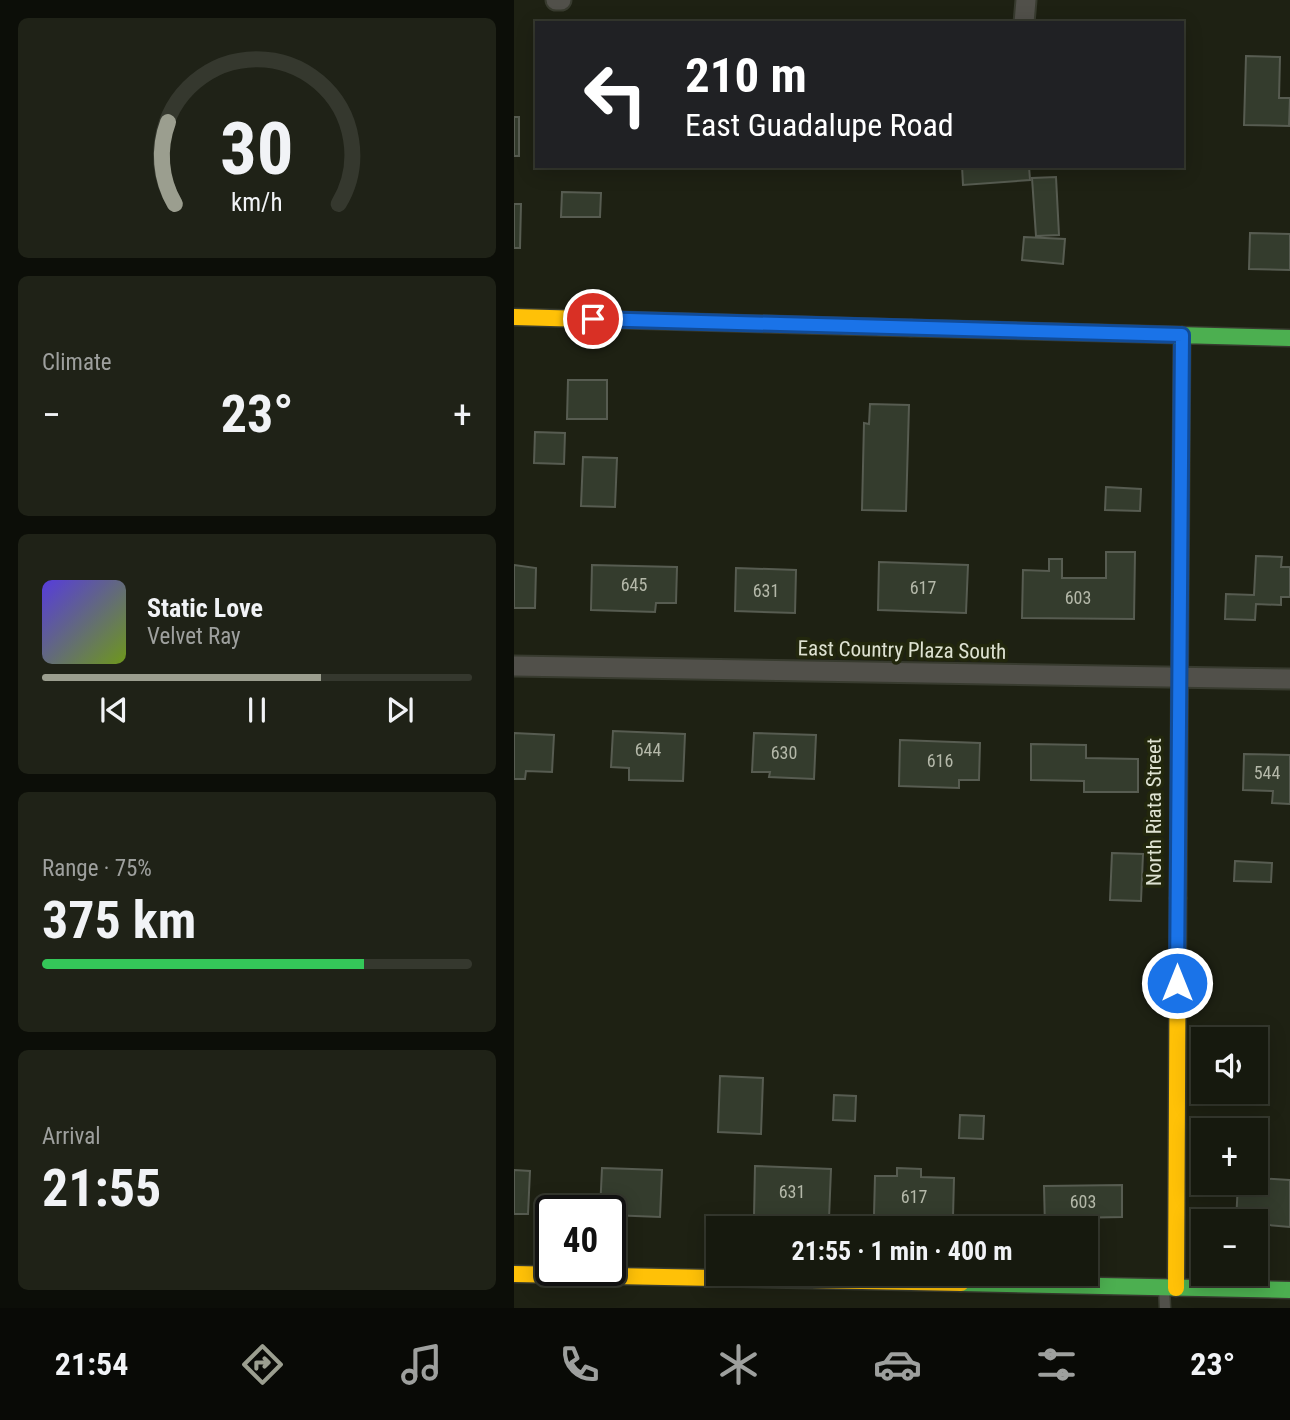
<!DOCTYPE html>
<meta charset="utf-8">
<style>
:root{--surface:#16190e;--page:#1f2217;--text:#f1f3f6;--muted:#9ea09e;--line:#35382e;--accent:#9b9e8f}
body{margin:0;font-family:"Roboto Condensed",sans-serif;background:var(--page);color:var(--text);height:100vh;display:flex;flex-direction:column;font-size:26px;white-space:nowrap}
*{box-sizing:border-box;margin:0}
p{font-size:23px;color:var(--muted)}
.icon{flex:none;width:38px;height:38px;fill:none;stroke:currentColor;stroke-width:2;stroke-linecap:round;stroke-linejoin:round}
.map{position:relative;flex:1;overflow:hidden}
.sheet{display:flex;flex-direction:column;gap:18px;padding:18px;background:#0c0e08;width:514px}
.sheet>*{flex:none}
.guide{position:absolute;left:21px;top:21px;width:649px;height:147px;border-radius:0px;box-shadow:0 4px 18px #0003,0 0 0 2px var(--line);background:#202124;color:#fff;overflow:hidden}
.controls{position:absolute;left:677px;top:1027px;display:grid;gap:14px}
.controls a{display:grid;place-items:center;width:77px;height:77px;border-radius:0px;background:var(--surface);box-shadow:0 4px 18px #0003,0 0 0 2px var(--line);font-size:35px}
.speed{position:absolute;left:21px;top:1195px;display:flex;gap:14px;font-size:35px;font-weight:700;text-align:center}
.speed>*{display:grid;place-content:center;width:91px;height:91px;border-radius:50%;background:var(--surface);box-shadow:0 4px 18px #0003,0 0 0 2px var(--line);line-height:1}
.speed .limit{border:4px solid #111;border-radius:10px;background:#fff;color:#111}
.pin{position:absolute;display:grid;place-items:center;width:60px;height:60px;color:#fff;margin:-30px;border:4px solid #fff;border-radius:50%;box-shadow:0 2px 7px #0007}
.me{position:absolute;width:77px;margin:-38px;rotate:0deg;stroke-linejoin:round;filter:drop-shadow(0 0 5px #0008)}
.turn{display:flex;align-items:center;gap:24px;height:147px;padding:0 35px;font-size:32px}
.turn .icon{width:91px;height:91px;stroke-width:2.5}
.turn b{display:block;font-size:49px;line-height:60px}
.big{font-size:52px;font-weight:700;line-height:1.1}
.sheet .widget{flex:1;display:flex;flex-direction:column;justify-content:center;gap:10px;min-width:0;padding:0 24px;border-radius:10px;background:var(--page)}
.sheet .dial{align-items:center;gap:0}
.dial svg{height:182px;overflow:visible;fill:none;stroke:var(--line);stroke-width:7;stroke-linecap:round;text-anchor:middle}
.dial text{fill:var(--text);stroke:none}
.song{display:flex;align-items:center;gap:21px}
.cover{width:84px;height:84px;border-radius:10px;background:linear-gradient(135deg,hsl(250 70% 55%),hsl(80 70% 35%))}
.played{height:7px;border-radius:4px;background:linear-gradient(90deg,var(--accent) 65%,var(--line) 65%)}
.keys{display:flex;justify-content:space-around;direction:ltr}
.heat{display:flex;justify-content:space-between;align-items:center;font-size:38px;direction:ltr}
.charge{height:10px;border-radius:5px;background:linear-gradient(90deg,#34c759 75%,var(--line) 0)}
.trip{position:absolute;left:192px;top:1216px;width:392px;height:70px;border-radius:0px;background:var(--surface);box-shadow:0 4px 18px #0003,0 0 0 2px var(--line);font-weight:700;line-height:70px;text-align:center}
.tab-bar{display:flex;height:112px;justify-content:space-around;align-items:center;background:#090a06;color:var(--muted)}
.tab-bar .icon{width:49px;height:49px}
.tab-bar .active{color:var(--accent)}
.tab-bar b{font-size:32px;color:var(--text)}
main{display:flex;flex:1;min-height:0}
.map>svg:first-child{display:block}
.building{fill:#343c2d;stroke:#575c51;stroke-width:2}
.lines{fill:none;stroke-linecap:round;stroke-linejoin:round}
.lane-casing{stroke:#383b2f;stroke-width:13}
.street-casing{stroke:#383b2f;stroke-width:23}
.fast-casing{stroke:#383b2f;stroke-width:19}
.slow-casing{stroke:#383b2f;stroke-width:19}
.lane{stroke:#51504a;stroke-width:10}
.street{stroke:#51504a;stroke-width:19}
.fast{stroke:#4caf50;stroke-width:16}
.slow{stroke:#ffc107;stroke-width:16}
.route-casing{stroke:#114b97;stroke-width:18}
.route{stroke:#1a73e8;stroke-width:12}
.labels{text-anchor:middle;stroke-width:7;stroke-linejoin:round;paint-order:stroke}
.number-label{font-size:18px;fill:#b4b8a9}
.street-label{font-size:21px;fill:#dee2d2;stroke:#22270d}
</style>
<main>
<section class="sheet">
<div class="widget dial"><svg viewBox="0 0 100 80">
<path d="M14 69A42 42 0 1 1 86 69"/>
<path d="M14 69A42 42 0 0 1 11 33" stroke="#9b9e8f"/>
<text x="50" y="56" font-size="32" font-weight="700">30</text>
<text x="50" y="72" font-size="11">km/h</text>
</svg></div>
<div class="widget"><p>Climate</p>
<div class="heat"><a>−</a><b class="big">23°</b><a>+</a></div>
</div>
<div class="widget">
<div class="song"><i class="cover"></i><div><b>Static Love</b><p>Velvet Ray</p></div></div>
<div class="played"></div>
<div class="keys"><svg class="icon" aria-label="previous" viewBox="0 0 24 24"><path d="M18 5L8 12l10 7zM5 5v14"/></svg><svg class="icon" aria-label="pause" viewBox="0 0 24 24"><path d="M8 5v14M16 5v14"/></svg><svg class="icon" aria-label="next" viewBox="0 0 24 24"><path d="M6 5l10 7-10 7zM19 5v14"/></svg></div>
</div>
<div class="widget"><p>Range · 75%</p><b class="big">375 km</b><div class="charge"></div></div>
<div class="widget"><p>Arrival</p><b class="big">21:55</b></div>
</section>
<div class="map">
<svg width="776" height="1308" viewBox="0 0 776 1308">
<rect width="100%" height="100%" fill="#1e2113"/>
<path class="building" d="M732,56l34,1 -1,41h11l-1,28 -45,-1z
M0,117h5v39h-5z
M448,166h67l1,14 -67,5z
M542,177l3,58 -23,1 -4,-58z
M48,192l39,1 -1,24h-39z
M0,204h7l-1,44h-6z
M736,233l40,1v36l-41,-1z
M510,237l41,2 -2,25 -41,-4z
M54,380h39v39h-40z
M356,404l39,1 -3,106 -44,-1 2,-87 5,1z
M21,432l30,1 -1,31 -30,-1z
M69,457l34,1 -2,49 -34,-1z
M592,487l35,2 -1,22 -35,-1z
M592,552h29l-1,67 -112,-1 1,-48 26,1v-12h13v19h44z
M742,556l26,1 -1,10h9v30h-9v8l-25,-1 -1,16 -30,-1 1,-25 28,1z
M365,562l89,3 -2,48 -88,-3z
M0,565l22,3 -1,40h-21z
M78,565l85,2 -1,36h-20l-1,9 -64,-2z
M222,568l60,2 -1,43 -60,-2z
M99,731l72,3 -2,47 -54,-1v-12l-18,-1z
M0,733l40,2 -2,37 -26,-1 -1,8h-11z
M240,733l62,2 -2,44 -45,-2 1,-5h-18z
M386,740l80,3 -1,37h-20v8l-60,-2z
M517,744l55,1v13l52,1v33h-54v-11l-53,-1z
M730,754l46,1v49l-18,-1 1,-12 -30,-1z
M598,853l31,1 -2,47 -31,-1z
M721,861l37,2 -1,19 -37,-1z
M206,1076l43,2 -2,56 -43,-2z
M320,1095l22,1 -1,25 -22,-1z
M446,1115l24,1 -1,23 -24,-1z
M241,1166l76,3 -2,50 -75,-3z
M88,1168l60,2 -2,47 -50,-2v-4h-10z
M383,1168l24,1v8l33,1 -1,39 -79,-2 1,-39h22z
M0,1170l16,1 -2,43h-14z
M742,1178l34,2v47l-54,-5 2,-39h18z
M608,1185v32l-51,1v10h-26l-1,-42z"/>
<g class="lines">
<defs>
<path id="lane" d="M650,1288l1,20"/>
<path id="street" d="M42,0h5
M510,23l2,-23
M0,666l776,13"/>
<path id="fast" d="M397,328l379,10
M664,898l4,-563
M447,1283l329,7"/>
<path id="slow" d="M0,317l397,11
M0,1274l447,9
M662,1288l2,-390"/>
</defs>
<use href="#lane" class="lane-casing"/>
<use href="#street" class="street-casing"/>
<use href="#fast" class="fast-casing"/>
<use href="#slow" class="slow-casing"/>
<use href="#lane" class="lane"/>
<use href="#street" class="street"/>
<use href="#fast" class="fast"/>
<use href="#slow" class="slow"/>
</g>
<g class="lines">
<defs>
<path id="route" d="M79,319l589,16 -5,648"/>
</defs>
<use href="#route" class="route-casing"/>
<use href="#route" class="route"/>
</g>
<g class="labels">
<g class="number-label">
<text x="120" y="591">645</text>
<text x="409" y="594">617</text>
<text x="252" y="597">631</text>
<text x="564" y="604">603</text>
<text x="134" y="756">644</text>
<text x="270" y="759">630</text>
<text x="426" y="767">616</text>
<text x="753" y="779">544</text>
<text x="278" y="1198">631</text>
<text x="400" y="1203">617</text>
<text x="569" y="1208">603</text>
</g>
<g class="street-label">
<text transform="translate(388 650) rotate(1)" y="7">East Country Plaza South</text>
<text transform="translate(640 812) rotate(-90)" y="7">North Riata Street</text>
</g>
</g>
</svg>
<div class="controls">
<a><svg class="icon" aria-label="sound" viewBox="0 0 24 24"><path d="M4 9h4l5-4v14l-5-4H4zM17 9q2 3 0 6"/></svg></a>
<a>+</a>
<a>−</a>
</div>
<div class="speed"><div class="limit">40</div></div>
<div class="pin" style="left:79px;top:319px;background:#d93025"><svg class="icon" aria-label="arrive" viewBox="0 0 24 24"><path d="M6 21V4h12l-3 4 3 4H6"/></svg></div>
<svg class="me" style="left:663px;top:983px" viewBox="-20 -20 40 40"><circle r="17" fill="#1a73e8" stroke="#fff" stroke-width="3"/><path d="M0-11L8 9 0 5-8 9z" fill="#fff"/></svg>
<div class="trip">21:55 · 1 min · 400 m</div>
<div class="guide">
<div class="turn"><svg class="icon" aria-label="left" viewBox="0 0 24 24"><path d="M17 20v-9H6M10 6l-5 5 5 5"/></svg><div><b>210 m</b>East Guadalupe Road</div></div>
</div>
</div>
</main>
<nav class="tab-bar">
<b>21:54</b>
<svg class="icon active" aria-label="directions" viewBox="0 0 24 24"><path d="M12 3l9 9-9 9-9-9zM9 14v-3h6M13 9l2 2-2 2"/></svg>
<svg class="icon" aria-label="music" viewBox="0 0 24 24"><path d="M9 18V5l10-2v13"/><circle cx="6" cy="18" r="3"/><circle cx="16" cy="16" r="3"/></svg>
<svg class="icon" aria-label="phone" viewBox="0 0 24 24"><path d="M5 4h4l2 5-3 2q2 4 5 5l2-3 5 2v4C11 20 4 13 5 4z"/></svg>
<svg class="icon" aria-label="climate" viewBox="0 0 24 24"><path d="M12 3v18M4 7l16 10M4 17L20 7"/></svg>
<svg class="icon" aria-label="car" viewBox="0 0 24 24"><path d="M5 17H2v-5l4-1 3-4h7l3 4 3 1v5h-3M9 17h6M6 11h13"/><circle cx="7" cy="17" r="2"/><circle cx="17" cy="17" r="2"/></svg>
<svg class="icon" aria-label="filters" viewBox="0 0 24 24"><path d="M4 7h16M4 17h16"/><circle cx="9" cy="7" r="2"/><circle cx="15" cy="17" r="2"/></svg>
<b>23°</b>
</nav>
